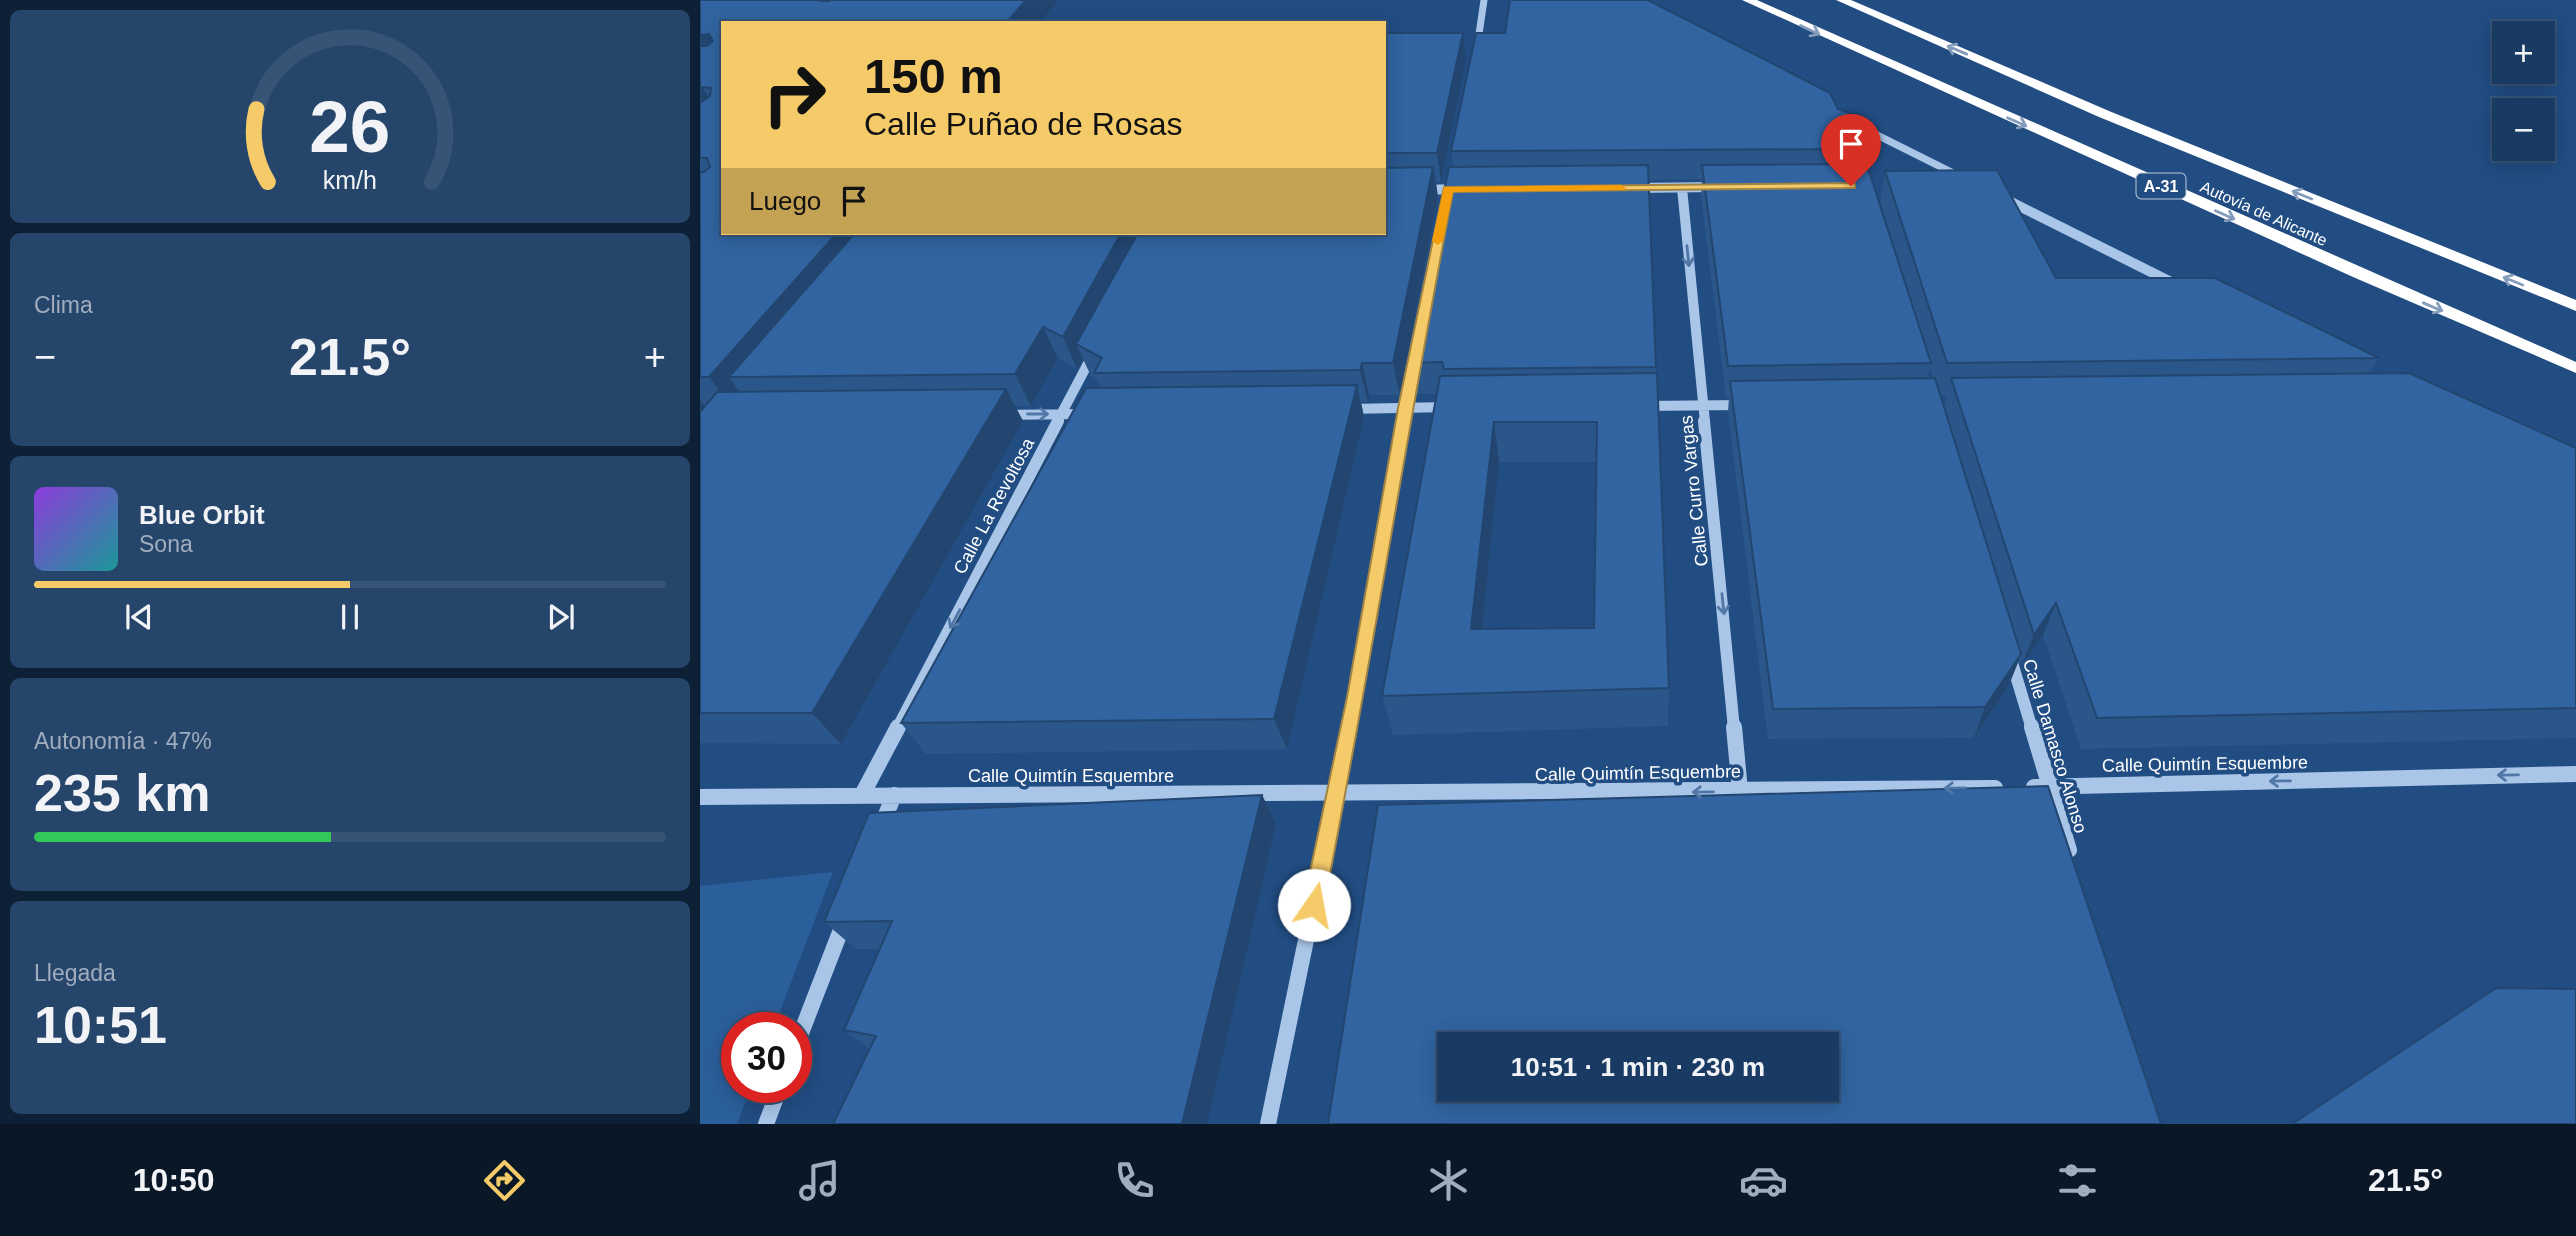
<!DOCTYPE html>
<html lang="es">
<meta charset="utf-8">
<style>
:root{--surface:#193a62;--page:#26456b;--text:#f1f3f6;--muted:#9fadbe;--line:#375477;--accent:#f5cb6a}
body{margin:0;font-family:Arial,sans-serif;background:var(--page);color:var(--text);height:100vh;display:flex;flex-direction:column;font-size:26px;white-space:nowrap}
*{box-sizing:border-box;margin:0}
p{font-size:23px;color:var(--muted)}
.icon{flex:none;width:38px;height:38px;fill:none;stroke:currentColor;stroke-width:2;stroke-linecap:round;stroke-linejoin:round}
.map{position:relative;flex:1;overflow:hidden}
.panel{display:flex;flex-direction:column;gap:10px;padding:10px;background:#0e2036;width:700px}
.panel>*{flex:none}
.guide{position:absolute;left:21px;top:21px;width:665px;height:214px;border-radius:0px;box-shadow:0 4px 18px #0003,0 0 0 2px var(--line);background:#f5cb6a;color:#111;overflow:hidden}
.controls{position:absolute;left:1792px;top:21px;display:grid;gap:14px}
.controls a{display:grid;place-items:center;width:63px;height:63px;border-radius:0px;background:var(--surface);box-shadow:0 4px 18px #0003,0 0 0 2px var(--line);font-size:35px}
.speed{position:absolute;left:21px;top:1012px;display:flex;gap:14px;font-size:35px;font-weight:700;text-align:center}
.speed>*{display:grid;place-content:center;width:91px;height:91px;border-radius:50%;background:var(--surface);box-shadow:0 4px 18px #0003,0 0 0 2px var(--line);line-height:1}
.speed .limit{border:10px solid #d22;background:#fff;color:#111}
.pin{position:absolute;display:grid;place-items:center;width:60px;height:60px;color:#fff;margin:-72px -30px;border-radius:50% 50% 50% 0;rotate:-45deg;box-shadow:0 0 7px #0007}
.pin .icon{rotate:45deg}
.me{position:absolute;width:77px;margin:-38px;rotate:12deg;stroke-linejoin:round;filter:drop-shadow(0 0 5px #0008)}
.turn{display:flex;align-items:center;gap:24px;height:147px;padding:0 28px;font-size:32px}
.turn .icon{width:91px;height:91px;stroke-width:2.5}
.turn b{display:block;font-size:49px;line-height:60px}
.then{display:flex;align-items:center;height:66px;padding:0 28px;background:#0003;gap:14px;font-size:26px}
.big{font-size:52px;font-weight:600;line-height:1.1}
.panel .widget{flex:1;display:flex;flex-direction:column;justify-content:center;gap:10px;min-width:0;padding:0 24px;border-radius:10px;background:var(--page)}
.panel .dial{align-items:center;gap:0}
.dial svg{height:182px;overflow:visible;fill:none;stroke:var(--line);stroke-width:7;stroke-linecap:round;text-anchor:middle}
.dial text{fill:var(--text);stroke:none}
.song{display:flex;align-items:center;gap:21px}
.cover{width:84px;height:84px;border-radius:10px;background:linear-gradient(135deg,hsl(270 70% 55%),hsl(180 70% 35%))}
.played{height:7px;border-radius:4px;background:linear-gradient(90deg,var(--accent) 50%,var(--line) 50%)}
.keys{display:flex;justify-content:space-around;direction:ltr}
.heat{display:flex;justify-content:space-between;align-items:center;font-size:38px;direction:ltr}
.charge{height:10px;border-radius:5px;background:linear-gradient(90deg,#34c759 47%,var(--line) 0)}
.trip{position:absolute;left:737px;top:1032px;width:402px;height:70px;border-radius:0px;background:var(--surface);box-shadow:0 4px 18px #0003,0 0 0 2px var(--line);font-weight:600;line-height:70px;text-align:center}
.tabs{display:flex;height:112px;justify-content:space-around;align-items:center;background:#0a1727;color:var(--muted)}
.tabs .icon{width:49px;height:49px}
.tabs .selected{color:var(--accent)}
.tabs b{font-size:32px;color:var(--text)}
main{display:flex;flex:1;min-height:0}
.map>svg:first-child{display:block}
.green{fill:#2b5f9b}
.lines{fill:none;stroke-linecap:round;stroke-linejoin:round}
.minor-far3{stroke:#a9c6e8;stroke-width:7}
.minor-far2{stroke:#a9c6e8;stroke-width:10}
.minor-far1{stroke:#a9c6e8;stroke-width:12}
.minor{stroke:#a9c6e8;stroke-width:16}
.highway{fill:#fff;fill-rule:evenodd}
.wall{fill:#2a568a;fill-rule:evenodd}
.shaded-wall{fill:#224670}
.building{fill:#3164a0;stroke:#224670;stroke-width:2;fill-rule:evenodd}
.oneway{stroke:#859dbb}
.oneway2{stroke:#5177a6}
.route{fill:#f5cb6a;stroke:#9f8445;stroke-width:2}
.slow{fill:#f59e0b}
.labels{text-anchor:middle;stroke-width:7;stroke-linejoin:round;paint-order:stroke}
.shield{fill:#214d83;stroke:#bccada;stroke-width:2}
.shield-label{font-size:16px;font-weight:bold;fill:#fff}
.far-street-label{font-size:16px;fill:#fff;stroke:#214d83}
.street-label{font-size:18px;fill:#fff;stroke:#214d83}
</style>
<main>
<section class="panel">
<div class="widget dial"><svg viewBox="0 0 100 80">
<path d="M14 69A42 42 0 1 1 86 69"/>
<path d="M14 69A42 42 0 0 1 9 37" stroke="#f5cb6a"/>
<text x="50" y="56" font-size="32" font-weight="700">26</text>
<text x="50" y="72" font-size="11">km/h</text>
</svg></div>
<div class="widget"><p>Clima</p>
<div class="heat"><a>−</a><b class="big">21.5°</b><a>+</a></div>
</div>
<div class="widget">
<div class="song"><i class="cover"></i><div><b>Blue Orbit</b><p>Sona</p></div></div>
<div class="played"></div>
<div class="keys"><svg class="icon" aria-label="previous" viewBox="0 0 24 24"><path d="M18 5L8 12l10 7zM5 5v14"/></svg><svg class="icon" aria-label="pause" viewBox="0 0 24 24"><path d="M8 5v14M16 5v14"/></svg><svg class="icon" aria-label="next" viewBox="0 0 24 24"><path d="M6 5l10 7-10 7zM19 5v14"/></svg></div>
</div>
<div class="widget"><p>Autonomía · 47%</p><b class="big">235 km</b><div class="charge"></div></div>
<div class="widget"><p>Llegada</p><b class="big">10:51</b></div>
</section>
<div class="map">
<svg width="1876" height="1124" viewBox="0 0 1876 1124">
<rect width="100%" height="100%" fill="#214d83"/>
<path class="green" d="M133,872l-59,155h-37v60h14l-14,37h-37v-238z"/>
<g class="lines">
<path class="minor-far3" d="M777,48l7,-48
M1143,118l118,59"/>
<path class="minor-far2" d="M933,188l83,-1
M982,188l23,234
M720,190l41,-1
M1303,198l174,87
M942,406l101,-1
M648,409l101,-2
M305,415l83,-1
M357,422l36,-68
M704,422l11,-64"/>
<path class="minor-far1" d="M1004,421l30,308
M1310,656l22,73
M197,729l161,-308
M649,729l55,-308"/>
<path class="minor" d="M1034,727l6,64
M1332,727l37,123
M1334,787l542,-13
M162,795l36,-68
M0,797l1295,-9
M181,827l13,-32
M96,1046l48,-124
M66,1124l14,-37
M568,1124l82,-397"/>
<path class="highway" d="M1042,0h15l819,362v11l-223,-96z
M1136,0h15l258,111 467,189v11l-477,-194z"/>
</g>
<path class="wall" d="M0,0h359l-20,23 -316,210h661v-200l82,27 -25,122h-5l2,15 -38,198h-31l-1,7h-7l3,15 -77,332 -361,5 -25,-31 199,-335 -3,-9 -6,-3 -8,-17 -6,10 -19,-11 -27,48h-16l8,15 -182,323 -141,-1z
M1138,109l30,45 -3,15 35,99 -20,-67 5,-30 171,107 323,80 -9,15 206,75v290l-495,11 -38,-114 -22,32 -2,-7 -10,25 -35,53 -206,1 -40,-327 1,-15 -3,1 -25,-203 1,-16 -54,1 21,508 -1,38 -275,9 -11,-39 55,-302h-22l-6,-31 44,-196 -2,-16zM1230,366l3,12h-6zM1241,395h6l-3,11zM799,462h97l-2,166 -112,1z
M562,795l14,29 -69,300h-374l37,-75 -26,-19 35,-81h-23l-32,-27z"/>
<path class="shaded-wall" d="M326,0h33l-20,23h-33z
M763,33l3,27 -25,122 -4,-29z
M9,34l14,24 -23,6v-29z
M2,87l18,28 -20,16v-43z
M733,167l5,30 -38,198 -7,-32z
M137,233h43l-151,144 14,20 -10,12 -24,-32z
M421,233h28l-73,111 7,15 -6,10 -14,-32z
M343,327l15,31 -27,48 -16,-32z
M662,363l7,32 -1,7 -8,-32z
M657,385l7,32 -77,332 -13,-30z
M306,389l17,32 -182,323 -29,-31z
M0,400l19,24 -19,24z
M794,422l5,40 -21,206 -7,-39z
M1356,603l-13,32 -22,32 13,-32z
M1321,654l-12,31 -35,53 11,-31z
M562,795l14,29 -69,300h-25z"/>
<path class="building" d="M0,0h120v1h9l1,-1h196l-20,23h-283v210h114l-128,144h-9v-205h4l6,-5 -3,-9h-7v-55l10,-7 1,-8 -9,-1 -2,1v-42h7l6,-5 -4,-7 -9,1z
M810,0h138l182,93 8,16 14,5 16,40 -13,-5 -404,2 25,-118h29z
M684,33h79l-26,120h-53z
M1154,164l15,7 62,192 -203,3 -26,-201z
M948,165l8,202 -212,2 -2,-7 -33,1 40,-196z
M733,167l-40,196h-31l-2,7 -266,3 8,-15 -26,-14 62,-111h246v-65z
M1297,170l59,108h159l164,80 -432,5 -62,-192z
M155,233h266l-58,104 -20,-10 -28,47 -286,3z
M957,373l12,315 -287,8 58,-320zM794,422h103l-3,206 -123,1z
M1709,373l167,75v260l-479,10 -41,-115 -22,32 -83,-257z
M1235,378l86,276 -36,53 -212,2 -43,-328z
M657,385l-83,334 -373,4 185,-335z
M306,389l-194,324h-112v-301l17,-20z
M1348,786l113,338h-833l50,-319zM749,1045h378v45h-378z
M562,795l-80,329h-349l43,-88 -32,-6 48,-109 -68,1 45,-109z
M1796,988l80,1v135h-284z"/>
<defs><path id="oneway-shaft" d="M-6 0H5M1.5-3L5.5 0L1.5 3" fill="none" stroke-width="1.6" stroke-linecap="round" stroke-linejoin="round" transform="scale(1.75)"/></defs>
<g class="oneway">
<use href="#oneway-shaft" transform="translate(1110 30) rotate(26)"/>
<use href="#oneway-shaft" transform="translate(1257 50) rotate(-157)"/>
<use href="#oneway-shaft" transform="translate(1317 122) rotate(24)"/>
<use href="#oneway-shaft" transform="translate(1602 195) rotate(-158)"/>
<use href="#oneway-shaft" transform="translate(1525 215) rotate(24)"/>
<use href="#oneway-shaft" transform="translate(1813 281) rotate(-158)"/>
<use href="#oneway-shaft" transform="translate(1733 307) rotate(23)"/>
</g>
<g class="oneway2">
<use href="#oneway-shaft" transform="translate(988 256) rotate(84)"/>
<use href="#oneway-shaft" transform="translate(338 414)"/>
<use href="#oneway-shaft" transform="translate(1023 604) rotate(84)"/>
<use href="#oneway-shaft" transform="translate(255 619) rotate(118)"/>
<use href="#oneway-shaft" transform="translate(1808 775) rotate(179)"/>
<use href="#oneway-shaft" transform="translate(1580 781) rotate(179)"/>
<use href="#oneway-shaft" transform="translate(1255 788) rotate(179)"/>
<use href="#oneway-shaft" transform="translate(1003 792) rotate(179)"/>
</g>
<path class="route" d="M1151,183l4,1v4l-402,4c-46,238 -82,476 -129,713l-3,7 -7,3 -8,-3 -3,-7 44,-208 51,-289 46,-221z"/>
<path class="slow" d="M921,185l5,3 -1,2 -172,2 -10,49 -5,4 -6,-4 12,-54z"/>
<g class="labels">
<rect class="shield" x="1436.5" y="173.5" width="49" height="25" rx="5"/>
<g class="shield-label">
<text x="1461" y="192">A-31</text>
</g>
<g class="far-street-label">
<text transform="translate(1564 213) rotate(24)" y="6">Autovía de Alicante</text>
</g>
<g class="street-label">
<text transform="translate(994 491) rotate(-96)" y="6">Calle Curro Vargas</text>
<text transform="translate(294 506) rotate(-62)" y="6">Calle La Revoltosa</text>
<text transform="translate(1355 746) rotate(73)" y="6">Calle Damasco Alonso</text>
<text transform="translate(1505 764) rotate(-1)" y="6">Calle Quimtín Esquembre</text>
<text transform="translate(938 773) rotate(-1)" y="6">Calle Quimtín Esquembre</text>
<text x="371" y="782">Calle Quimtín Esquembre</text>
</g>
</g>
</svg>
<div class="controls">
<a>+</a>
<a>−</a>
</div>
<div class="speed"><div class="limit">30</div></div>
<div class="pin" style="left:1151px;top:186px;background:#d93025"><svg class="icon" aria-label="arrive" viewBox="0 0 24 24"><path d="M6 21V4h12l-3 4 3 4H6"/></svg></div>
<svg class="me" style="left:614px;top:905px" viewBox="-20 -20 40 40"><circle r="19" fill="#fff"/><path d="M0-13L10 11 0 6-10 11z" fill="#f5cb6a"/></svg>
<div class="trip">10:51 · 1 min · 230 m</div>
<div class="guide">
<div class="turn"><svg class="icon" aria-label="right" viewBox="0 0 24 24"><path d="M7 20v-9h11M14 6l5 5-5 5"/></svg><div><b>150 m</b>Calle Puñao de Rosas</div></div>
<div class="then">Luego<svg class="icon" aria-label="arrive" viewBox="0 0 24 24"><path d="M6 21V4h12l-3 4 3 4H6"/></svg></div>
</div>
</div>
</main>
<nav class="tabs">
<b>10:50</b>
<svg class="icon selected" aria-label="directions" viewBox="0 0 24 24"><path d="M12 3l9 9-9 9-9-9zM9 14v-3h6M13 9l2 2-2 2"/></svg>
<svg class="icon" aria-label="music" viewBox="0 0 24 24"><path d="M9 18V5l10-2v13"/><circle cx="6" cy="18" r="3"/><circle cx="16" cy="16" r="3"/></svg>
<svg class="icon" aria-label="phone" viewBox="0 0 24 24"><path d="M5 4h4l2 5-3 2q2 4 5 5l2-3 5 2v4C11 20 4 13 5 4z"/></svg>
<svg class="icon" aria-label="climate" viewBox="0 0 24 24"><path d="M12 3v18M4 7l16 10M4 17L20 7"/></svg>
<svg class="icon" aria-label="car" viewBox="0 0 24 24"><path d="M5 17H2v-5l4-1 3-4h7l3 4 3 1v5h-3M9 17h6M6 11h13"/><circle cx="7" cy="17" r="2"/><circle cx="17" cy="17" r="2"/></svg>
<svg class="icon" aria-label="filters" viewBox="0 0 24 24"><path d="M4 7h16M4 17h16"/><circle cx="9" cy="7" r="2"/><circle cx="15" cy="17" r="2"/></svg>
<b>21.5°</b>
</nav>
